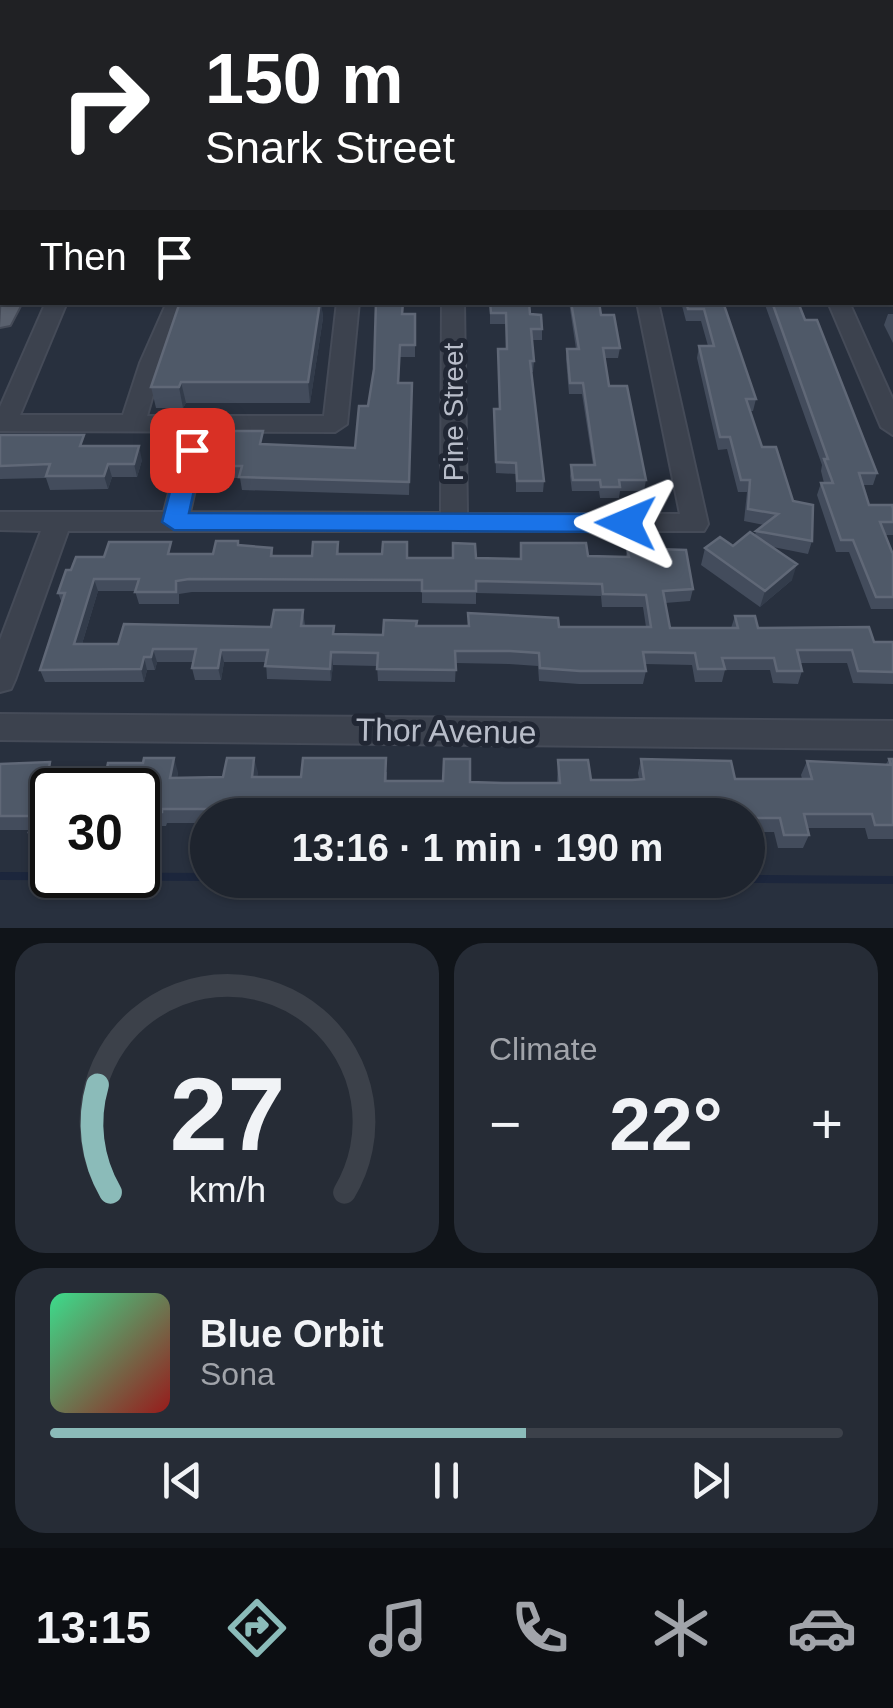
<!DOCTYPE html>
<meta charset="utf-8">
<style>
:root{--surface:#1e242e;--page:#262c36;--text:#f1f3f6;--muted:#a1a4aa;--line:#3c414a;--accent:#8bbbb9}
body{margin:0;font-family:Helvetica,sans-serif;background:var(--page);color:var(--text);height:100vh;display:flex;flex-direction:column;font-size:38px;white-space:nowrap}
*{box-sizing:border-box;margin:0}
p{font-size:32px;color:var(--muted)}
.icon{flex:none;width:55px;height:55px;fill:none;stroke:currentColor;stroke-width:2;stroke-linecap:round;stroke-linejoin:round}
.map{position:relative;height:928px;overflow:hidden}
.panel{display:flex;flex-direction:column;gap:15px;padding:15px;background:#101419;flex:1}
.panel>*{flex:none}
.guide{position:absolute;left:0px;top:0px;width:895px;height:305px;box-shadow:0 2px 8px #0004,0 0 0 2px var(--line);background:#202124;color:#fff;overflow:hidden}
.speed{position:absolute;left:30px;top:768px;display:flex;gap:20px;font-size:50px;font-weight:700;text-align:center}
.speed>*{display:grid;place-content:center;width:130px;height:130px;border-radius:50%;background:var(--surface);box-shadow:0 2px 8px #0004,0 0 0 2px var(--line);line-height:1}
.speed .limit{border:5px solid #111;border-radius:15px;background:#fff;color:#111}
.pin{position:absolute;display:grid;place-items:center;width:85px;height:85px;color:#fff;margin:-42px;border-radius:20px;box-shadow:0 5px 15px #0006}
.me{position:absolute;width:110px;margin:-55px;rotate:271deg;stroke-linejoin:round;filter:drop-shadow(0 0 8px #0008)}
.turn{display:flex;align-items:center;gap:35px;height:210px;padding:0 40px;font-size:45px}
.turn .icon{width:130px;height:130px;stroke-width:2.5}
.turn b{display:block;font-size:70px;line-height:85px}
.then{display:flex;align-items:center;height:95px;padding:0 40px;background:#0003;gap:20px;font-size:38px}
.big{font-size:75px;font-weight:600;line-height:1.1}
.panel .widget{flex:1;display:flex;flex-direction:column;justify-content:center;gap:15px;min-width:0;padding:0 35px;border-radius:30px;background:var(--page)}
.panel .dial{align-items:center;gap:0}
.dial svg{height:260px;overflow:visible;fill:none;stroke:var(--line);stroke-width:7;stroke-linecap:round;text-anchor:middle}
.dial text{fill:var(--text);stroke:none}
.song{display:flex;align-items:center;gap:30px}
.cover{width:120px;height:120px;border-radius:15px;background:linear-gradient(135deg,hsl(150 70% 55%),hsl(0 70% 35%))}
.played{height:10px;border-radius:5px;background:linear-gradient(90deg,var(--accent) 60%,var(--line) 60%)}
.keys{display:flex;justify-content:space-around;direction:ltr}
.heat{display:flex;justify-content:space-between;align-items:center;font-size:55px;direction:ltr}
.panel .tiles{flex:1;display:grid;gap:15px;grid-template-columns:1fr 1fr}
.widget:last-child{grid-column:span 2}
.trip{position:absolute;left:190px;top:798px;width:575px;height:100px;border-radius:50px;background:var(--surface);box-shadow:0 2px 8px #0004,0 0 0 2px var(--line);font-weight:600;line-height:100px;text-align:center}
.menu{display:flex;height:160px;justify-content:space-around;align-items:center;background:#0c0e12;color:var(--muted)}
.menu .icon{width:70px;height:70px}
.menu .active{color:var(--accent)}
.menu b{font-size:45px;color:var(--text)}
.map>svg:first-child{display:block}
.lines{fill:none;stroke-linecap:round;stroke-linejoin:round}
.stream{stroke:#1c263c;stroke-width:8}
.minor-casing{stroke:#454b58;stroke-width:4}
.major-casing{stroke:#454b58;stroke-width:4}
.minor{fill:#3c424e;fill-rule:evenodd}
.major{fill:#5a616e;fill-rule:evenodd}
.wall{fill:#434c5c;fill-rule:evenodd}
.shaded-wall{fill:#333c4b}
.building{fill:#4f5968;stroke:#606877;stroke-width:2.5;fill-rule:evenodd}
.route{fill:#1a73e8;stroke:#114b97;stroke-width:2.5}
.labels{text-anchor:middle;stroke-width:10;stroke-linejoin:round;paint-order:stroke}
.street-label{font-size:28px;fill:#b8bdc9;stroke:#212734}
.near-street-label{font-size:32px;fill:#b8bdc9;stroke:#212734}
</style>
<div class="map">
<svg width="893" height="928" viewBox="0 0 893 928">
<rect width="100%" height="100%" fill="#28303e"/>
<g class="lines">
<path class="stream" d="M0,876l208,1
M748,879l145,1"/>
<defs>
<path id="minor" d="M527,0h14v2h-14z
M2,51v12l-2,1v-12z
M892,139h1v10h-1z
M0,271h2v12h-2z
M46,302h21l-47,113h103l17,-52 27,-61h21l-26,61 -15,53h177l13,-114h22l-12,122 -12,8 -335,-1v-24z
M442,302h22l3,212h213l-43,-212h21l50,222 -4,7h-636l-53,149 -4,9 -11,3v-52l41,-109 -41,-1v-18h164l16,-62 12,-8 12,8 -14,62 251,1z
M828,302h21l44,98v35l-12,-8z
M0,714l893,7v28l-893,-9z"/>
<path id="major" d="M2,248v20l-2,1v-20z
M2,295v7h20l-12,23 -10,2z"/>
</defs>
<use href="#minor" class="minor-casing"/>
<use href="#major" class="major-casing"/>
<use href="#minor" class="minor"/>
<use href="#major" class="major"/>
</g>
<path class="wall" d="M180,302h141l2,16 -13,85h-124l-3,5h-27l-5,-21z
M376,302h28l-1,12h12v43h-15l-1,26h13l-3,112 -167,-5 -2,-12h-26l-3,-12 54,-22 90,4 13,-42 6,-37z
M490,302h39l1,12 12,15v11h-10l2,21 -1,11h-2l13,109 -1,11h-27v-18l-20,-1 -2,-64h5l-1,-60h9l-1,-25h-16z
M569,302h30l2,13 19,33 -2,10h-13l4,28 37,94 -2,11h-24l-1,7h-19l-1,-7h-27l-2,-15 1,-11h22l-11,-71h-13l-3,-35 1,-10h9z
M681,302h42l33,97 -3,12h-3l12,36 31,54 19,40 -4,13 -35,-7 19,33 -32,27 -59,-42 4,-17 28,-2 22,-11 1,-4 8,-6 -20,-4 3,-29h-9l-11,-43 -9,1 -21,-92 2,-12h9l-7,-25h-15z
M764,302h34l79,171 -4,12h-10l6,20 24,4v26h-8l7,17h1v57h-22l-22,-57h-13l-19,-57 4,-12h3l-3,-12 1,-6z
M888,314h5v29l-9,-18z
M0,435l88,11 54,14 -5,17h-25l-4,12 -58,1 -4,-12 -46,1z
M338,542l1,12 69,4 112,1 1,-16 67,13 38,1 1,-9 66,41 -3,12 -25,2 5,25h61l4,-12 23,12 116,14h19v42l-40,-1 -6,-20h-47l2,8 -4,13 -25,-1 -3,-13h-45l-3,12h-27l-3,-17 -47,-1 1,7 -3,13h-64l-40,-3 -1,-15 -29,-2 -53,-1 -1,19 -77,-1 -1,-15 -44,-1 -2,16 -64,-2 -1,-17h-42l-3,18h-26l-3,-12 1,-6h-36l-2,8h-8l-3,12h-99l-5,-12 22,-67 -4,-10 13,-23 33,-13 109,-3 26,-9 33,3 1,8h39zM98,591h37l4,13h40v-10l13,-2h230v11l54,1v-11l125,3 1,11h41l3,20 -230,-1 -33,9 -48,-1 -30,-8 -2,-16 -32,17 -153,17h-36z
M641,759l94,20h67l-1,-4 6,-14 79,3 3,-5h4v80h-25l-3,-11h-57l1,7 -6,13h-25l-4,-16h-26v-17h-540v8h-41l-1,3h-19l-2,8h-7v-44h-86v56h-16l-7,-14 1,-2h-30v-66l53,4 125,4 -1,6 46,-1 35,-5 -1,5h44l86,-5v9l170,2 1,-23 33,20 48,-1 -1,-6z"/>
<path class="shaded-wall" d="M320,302h1l2,16 -13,85 -2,-21z
M181,382l5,21 -3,5 -4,-21z
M139,446l3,14 -5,17 -3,-13z
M108,464l4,13 -4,12 -4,-13z
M797,564l-5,16 -32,27 5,-16z
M94,579l4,12 -20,66 -4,-13z
M153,649l4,13 -2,8 -4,-13z
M221,650l3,12 -3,18 -3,-12z
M331,652l2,13 -2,16 -1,-12z
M144,657l3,13 -3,12 -3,-13z
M174,758l4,14 -4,20 -4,-14z
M254,758l4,14 -3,19 -3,-14z
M142,812l5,14 -2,8 -5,-14z"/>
<path class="building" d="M45,0h33l-2,2h-33z
M175,0h33l-2,2h-32z
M274,0h242v2h-243z
M554,0l58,2v-2h281v22l-1,-20h-338z
M2,94v67l-2,4v-67z
M180,302h140l-12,80h-127l-2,5h-28z
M376,302h27l-1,12h13v31h-15l-2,38h14l-3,99 -170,-5 3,-11h-31l5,-21h6l5,-14h36l-3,13 95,4 4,-42h9l6,-37z
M490,302h39l1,12 11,1 1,14h-11l3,32h-4l14,120h-27l-1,-18 -20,-1 -2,-53h6l-2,-60h9l-1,-36h-15z
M571,302h28l2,13h13l6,33h-17l6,38h18l19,94h-27l1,7h-19l-1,-7h-27l-2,-15h24l-12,-82h-13l-3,-34h12z
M686,302h37l33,97h-10l16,48h14l17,54 20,4 -1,36 -56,-10 22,-17 -30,-5 2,-29h-9l-11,-43h-10l-21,-91h15l-10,-37h-16z
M772,302h26l7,18h12l60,153h-18l10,32h23l1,4v13h-13l12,30h1v45h-17l-23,-57h-12l-20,-57h12l-9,-24h4z
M0,435h84l-4,11h59l-5,18h-26l-4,12h-58l4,-12 -50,2z
M750,532l47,32 -32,27 -60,-43 15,-11 13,9z
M216,541h22v4l34,3 -1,8h41l1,-14h25l-1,12h45l1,-12h24v16h46v-15l22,1 1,14 45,1v-16h65l2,13 41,1 -2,-9 59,2 7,39 -30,2 7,37h68l-3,-12h20l3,12 111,-1 5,15h19v30l-35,-1 -6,-21h-55l5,21h-25l-3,-13h-52l3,11h-27l-3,-16 -52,-1 3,19h-66l-40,-3 -1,-15 -29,-2h-55l1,19 -79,-1 1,-16 -47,-1 -1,17 -65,-3 3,-16h-47l-3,18h-26l4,-19h-43l-2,8h-7l-3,12 -101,1 25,-77h-7l8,-23h5l5,-13h28l5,-15h62l-3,12h45zM94,579h45l-4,13h41v-11l13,-2 233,1v11h54v-10l126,3 1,10 43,1 5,32h-92l-1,-9 -90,-5 1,13h-53l1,-5 -33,-1 -1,15 -50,-1 1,-8h-33l2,-16h-29l-3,17 -147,-3 -6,20h-44z
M144,758h30l-4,20 53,-1 4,-19h27l-2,19h49l2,-19h83l-1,23h58l1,-22h26v23l33,1h57l-2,-23h30l3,20h41l12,-1 -3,-20 90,2 4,18h77l-5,-18 84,4 -2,-6h4v66h-18l-3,-11h-68l5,21h-25l-4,-17h-32v-3h-47l-1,-4h-109l1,3 -34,1h-31l-1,-2 -172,2v-7h-41l-1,7h-45l1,-6h-106v3h-20l-2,8h-2v-30h-86v42h-23l5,-16h-34v-52l50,-2 -1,6h58l1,-5h35z"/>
<path class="route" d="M192,442l11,8 -14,63 437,1 12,9 -12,9 -452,-2 -12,-8 19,-72z"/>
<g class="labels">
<g class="street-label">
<text transform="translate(453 412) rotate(-90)" y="10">Pine Street</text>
</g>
<g class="near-street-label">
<text transform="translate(446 731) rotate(1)" y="11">Thor Avenue</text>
</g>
</g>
</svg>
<div class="speed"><div class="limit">30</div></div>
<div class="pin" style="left:192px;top:450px;background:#d93025"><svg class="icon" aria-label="arrive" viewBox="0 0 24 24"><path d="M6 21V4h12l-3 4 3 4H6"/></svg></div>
<svg class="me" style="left:626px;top:523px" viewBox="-20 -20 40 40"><path d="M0-17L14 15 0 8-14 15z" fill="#1a73e8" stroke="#fff" stroke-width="4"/></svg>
<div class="trip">13:16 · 1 min · 190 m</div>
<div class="guide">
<div class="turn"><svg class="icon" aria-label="right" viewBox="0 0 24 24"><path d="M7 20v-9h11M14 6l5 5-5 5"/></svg><div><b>150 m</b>Snark Street</div></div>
<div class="then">Then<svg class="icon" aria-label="arrive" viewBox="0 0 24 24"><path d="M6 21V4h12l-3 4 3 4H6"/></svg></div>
</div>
</div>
<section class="panel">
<div class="tiles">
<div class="widget dial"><svg viewBox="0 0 100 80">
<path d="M14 69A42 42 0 1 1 86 69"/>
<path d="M14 69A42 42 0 0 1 10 36" stroke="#8bbbb9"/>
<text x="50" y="56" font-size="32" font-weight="700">27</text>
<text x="50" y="72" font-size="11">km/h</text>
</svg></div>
<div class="widget"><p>Climate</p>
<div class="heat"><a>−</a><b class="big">22°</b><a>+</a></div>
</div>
<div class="widget">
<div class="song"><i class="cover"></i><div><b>Blue Orbit</b><p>Sona</p></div></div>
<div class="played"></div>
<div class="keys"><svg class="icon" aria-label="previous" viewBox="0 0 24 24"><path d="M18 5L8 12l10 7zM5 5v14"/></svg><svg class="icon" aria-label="pause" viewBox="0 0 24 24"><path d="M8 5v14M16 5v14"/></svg><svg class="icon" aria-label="next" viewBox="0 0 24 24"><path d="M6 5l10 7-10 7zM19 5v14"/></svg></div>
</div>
</div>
</section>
<nav class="menu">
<b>13:15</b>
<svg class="icon active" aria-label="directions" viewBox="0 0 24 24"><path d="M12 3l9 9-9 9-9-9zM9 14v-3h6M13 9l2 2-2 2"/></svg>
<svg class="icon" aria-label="music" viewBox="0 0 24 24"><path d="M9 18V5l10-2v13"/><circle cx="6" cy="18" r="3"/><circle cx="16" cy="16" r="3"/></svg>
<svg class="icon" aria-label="phone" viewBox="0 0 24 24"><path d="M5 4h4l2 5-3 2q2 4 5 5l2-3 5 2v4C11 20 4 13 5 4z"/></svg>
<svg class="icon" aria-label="climate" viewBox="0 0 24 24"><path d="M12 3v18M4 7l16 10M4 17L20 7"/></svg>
<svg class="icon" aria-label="car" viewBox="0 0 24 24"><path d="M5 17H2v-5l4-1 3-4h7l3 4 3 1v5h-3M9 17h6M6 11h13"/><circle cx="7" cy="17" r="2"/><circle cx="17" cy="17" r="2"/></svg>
</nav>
